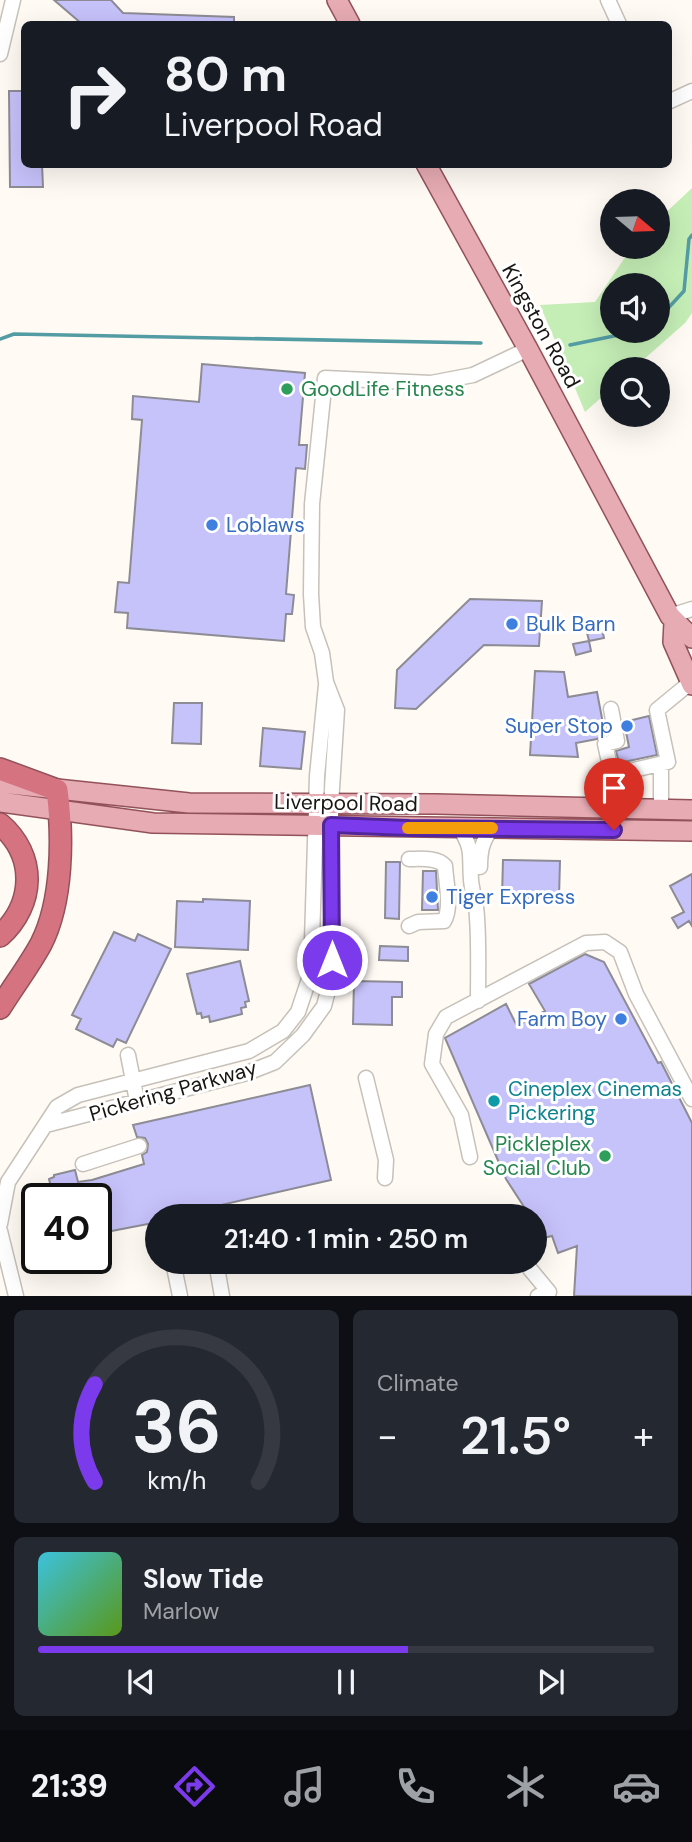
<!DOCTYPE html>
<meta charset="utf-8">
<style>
:root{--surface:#171b24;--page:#242831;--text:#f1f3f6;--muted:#9ea1a6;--line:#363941;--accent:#7c3aed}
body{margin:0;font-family:"DM Sans",sans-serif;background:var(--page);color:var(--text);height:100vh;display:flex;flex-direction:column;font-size:26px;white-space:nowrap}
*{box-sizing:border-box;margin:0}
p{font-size:23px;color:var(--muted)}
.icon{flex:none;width:38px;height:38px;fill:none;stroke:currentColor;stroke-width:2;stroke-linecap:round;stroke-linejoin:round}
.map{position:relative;height:1296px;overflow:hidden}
.drawer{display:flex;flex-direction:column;gap:14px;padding:14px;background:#0d0f14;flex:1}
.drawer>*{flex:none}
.banner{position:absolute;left:21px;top:21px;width:651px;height:147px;border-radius:10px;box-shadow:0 7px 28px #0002;background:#171b24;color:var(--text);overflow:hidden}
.needle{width:46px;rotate:109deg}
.fabs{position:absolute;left:600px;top:189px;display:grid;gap:14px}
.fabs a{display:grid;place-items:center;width:70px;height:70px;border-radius:50%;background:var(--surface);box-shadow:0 7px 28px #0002;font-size:35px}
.speed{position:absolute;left:21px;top:1183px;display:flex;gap:14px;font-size:35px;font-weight:700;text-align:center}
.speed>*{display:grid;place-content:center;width:91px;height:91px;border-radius:50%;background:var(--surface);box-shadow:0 7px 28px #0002;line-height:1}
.speed .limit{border:4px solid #111;border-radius:10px;background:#fff;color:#111}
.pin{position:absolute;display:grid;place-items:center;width:60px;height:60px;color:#fff;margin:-72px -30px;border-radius:50% 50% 50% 0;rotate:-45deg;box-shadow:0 0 7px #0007}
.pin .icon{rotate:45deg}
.me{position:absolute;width:77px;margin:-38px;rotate:0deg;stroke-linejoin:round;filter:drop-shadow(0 0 5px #0008)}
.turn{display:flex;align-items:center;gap:24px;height:147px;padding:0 28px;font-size:32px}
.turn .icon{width:91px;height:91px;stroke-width:2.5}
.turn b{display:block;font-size:49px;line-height:60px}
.big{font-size:52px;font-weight:600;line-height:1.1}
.drawer .widget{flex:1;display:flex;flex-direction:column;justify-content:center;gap:10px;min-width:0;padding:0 24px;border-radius:10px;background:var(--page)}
.drawer .dial{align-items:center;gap:0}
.dial svg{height:182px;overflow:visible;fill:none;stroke:var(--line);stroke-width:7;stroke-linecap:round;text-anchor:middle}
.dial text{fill:var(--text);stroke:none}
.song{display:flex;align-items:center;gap:21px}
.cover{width:84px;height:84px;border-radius:10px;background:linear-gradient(135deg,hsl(190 70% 55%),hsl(90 70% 35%))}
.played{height:7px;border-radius:4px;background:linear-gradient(90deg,var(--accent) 60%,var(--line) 60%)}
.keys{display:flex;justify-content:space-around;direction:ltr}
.heat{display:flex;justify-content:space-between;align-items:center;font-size:38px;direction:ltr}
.drawer .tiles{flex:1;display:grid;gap:14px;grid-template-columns:1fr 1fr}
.widget:last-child{grid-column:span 2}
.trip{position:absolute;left:145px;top:1204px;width:402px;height:70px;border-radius:35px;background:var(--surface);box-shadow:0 7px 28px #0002;font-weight:600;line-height:70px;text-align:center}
.tabs{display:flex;height:112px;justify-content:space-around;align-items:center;background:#090b0e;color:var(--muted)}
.tabs .icon{width:49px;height:49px}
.tabs .on{color:var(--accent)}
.tabs b{font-size:32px;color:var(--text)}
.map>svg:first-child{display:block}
.green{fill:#c5eeb6;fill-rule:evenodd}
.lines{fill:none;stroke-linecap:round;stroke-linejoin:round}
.stream{stroke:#549ca3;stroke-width:3.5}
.building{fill:#c6c2fa;stroke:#8d8c95;stroke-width:2}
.minor-casing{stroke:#c6c1b9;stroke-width:17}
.major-casing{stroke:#93525a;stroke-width:22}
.highway-casing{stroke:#93525a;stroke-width:24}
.minor{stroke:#fff;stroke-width:14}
.major{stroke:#e6abb3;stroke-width:19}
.highway{stroke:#d57381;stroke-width:21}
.route-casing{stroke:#51269a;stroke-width:18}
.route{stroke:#7c3aed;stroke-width:12}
.slow{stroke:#f59e0b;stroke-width:12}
.leisure-dot{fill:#2e9e5b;stroke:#fff;stroke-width:2.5}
.shop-dot{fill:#3f7fe0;stroke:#fff;stroke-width:2.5}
.culture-dot{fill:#0f9aa8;stroke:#fff;stroke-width:2.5}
.labels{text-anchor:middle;stroke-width:6;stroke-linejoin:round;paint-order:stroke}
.street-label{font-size:21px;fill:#181613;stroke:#fff}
.leisure-label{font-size:21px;fill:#27864d;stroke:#fff;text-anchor:start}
.shop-label{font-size:21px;fill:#366cbe;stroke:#fff;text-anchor:start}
.culture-label{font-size:21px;fill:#0d838f;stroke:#fff;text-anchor:start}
</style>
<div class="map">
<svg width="692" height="1296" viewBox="0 0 692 1296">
<rect width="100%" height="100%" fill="#fffaf4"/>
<path class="green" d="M692,188v125l-7,10 -52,46h-21v19l-27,24 -45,-107 55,-3 37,-55h26v-27zM612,285h46v46h-46z
M34,1205h2l1,39 -6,1 -1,-13 2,-25z"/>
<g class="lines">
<path class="stream" d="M658,319l26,-28 5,-52 3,-4
M0,339l14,-5 467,9
M570,345l68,-14"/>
</g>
<path class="building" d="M54,0h57l12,13 111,4v7h-152z
M9,91h15v73h18l1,23h-33z
M202,364l103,9 -6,72h8l-2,24 -9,-1 -10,126 8,1 -2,19h-6l-2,27 -157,-13 1,-15 -13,-1 3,-30 11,1 13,-163 -10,-1 1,-23 66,6z
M470,599l72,2 -3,45 -55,-1 -68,64 -21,-1 2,-38z
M600,620l4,18 -15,3 -4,-17z
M589,641l2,10 -15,4 -3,-11z
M535,671l29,1 4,25 29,-5 8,42 -8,5 -21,4 2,14 -48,-2z
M174,703h28l-1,41 -29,-1z
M649,716l8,39 -38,8 -3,-12 13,-4 -5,-25z
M263,728l42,4 -4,37 -41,-3z
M503,860l57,1 -1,37 -57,-1z
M386,862h14l-1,57 -14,-1z
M423,871h13l2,39h-16z
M692,874v52l-3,-5 -11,7 -6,-10 12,-6 -14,-26z
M203,899l47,2 -2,49 -73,-3 2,-46 26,1z
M114,932l21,9 3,-7 33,15 -45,94 -9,-4 -4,8 -37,-18 5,-10 -9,-4z
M380,946l28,1v14l-29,-1z
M585,954l19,8 54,101 3,-1 31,61v173h-118l3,-50 -19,7 -6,-17 -9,2 -7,-12v-10h-6l-24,-37 -61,-141 61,-34 11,22 28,-15 -16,-27z
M240,961l9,40 -4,1 1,5 -5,1 1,6 -32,8 -1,-6 -7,2 -1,-5 -4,1 -10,-40z
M354,981l48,1v15h-10v28l-39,-1z
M310,1085l21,95 -158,36h-15v4l-6,1 1,2 -57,11v-35h-42l-5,-20 5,-2v-2l21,-5 3,12 14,-2 52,-16 -2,-9 5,-3 1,-8 -3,-6 -8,-1 -4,-12z"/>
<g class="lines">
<defs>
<path id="minor" d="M608,0l11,24
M0,54l13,-54
M668,102l24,-11
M670,616l22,-7
M611,709l6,32 -12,3 7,31 56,-13 -11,-52 34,-28
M661,764v45
M612,808v-33
M459,827c15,23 10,28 12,53 1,12 6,25 6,38 2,27 1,55 1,83
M409,859c11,0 28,-2 36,7 1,16 7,42 -1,55l-26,1 -9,4
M480,867c0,-16 2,-26 12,-39
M128,1055l9,46
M366,1078l20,82 -1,18
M46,1125l201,-52 28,-11 28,-27 21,-29 8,-31 -1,-171 6,-94 -11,-28 -4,-29 -9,-26 -2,-33 1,-90 13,-126 106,5 42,-8 55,-26
M470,1157l-9,-42 -29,-51 4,-30 10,-17 140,-74 19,-1 15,10 16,42 56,105
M83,1164l56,-18
M0,1224l8,-42 49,-75 21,-12 171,-44 34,-20 15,-19 13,-39 6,-197 9,-91
M0,1231l16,65
M173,1262l7,34
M216,1262l6,34
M530,1269l19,23 -11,4"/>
<path id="major" d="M337,0l13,24
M426,164l102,185 142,267 22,22
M674,622l-1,20 19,43
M0,783l189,20 247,1 256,6
M0,802l153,21 539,8"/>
<path id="highway" d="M0,769l57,21c6,46 6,111 -16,154 -12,22 -28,43 -41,64
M0,824c37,32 35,80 0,112"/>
</defs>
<use href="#minor" class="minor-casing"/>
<use href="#major" class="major-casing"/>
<use href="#highway" class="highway-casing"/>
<use href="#minor" class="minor"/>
<use href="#major" class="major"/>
<use href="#highway" class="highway"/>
</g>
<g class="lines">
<defs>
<path id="route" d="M332,960l-1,-135 78,3 205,2"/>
</defs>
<use href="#route" class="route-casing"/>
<use href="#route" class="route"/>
<path class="slow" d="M408,828h84"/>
</g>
<g class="leisure-dot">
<circle cx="287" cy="389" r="7"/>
<circle cx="605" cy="1156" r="7"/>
</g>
<g class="shop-dot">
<circle cx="212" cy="525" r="7"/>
<circle cx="512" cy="624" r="7"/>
<circle cx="627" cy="726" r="7"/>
<circle cx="432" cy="897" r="7"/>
<circle cx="621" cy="1019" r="7"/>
</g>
<circle class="culture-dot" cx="494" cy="1101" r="7"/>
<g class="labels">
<g class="street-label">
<text transform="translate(541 326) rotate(61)" y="7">Kingston Road</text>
<text transform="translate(346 803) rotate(1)" y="7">Liverpool Road</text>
<text transform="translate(173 1091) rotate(-16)" y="7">Pickering Parkway</text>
</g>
<g class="leisure-label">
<text x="301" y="396">GoodLife Fitness</text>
<text x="591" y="1151" text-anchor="end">Pickleplex<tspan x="591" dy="24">Social Club</tspan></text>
</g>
<g class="shop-label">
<text x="226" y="532">Loblaws</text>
<text x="526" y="631">Bulk Barn</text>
<text x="613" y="733" text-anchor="end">Super Stop</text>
<text x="446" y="904">Tiger Express</text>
<text x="607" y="1026" text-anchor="end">Farm Boy</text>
</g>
<g class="culture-label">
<text x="508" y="1096">Cineplex Cinemas<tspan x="508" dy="24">Pickering</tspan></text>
</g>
</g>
</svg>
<div class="fabs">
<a><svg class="needle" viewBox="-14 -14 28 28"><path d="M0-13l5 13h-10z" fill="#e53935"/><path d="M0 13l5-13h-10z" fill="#9ea1a6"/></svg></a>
<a><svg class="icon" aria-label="sound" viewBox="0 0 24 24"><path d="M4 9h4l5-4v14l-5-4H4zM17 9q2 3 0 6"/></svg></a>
<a><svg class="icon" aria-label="search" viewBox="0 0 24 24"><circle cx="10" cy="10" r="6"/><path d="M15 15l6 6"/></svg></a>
</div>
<div class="speed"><div class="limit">40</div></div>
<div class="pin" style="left:614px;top:830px;background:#d93025"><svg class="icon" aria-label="arrive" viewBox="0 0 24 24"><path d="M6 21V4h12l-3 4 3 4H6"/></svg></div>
<svg class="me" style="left:332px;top:960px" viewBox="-20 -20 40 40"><circle r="17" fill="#7c3aed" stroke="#fff" stroke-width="3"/><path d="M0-11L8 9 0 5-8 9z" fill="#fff"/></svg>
<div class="trip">21:40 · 1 min · 250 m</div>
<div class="banner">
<div class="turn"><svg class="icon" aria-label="right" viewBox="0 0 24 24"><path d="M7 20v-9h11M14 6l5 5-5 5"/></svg><div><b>80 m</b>Liverpool Road</div></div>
</div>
</div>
<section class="drawer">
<div class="tiles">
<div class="widget dial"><svg viewBox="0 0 100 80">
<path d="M14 69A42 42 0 1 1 86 69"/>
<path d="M14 69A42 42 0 0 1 14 26" stroke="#7c3aed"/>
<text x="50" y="56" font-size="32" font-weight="700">36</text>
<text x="50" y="72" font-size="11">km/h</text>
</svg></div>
<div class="widget"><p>Climate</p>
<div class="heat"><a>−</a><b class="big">21.5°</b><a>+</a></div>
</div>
<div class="widget">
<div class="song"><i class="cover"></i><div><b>Slow Tide</b><p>Marlow</p></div></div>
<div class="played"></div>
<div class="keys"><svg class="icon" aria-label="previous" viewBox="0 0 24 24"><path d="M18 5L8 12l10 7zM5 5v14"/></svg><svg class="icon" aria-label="pause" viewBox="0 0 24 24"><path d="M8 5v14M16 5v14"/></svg><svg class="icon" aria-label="next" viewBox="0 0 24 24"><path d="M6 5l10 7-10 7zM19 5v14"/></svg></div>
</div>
</div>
</section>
<nav class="tabs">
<b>21:39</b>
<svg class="icon on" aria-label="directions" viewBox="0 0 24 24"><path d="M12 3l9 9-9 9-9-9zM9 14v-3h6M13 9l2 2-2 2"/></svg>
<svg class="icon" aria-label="music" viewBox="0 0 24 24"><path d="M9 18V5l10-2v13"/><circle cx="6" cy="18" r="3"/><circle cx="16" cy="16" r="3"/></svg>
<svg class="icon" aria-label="phone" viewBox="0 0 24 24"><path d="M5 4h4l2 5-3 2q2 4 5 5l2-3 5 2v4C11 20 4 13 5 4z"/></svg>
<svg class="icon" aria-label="climate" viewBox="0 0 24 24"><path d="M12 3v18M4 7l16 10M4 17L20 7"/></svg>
<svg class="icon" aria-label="car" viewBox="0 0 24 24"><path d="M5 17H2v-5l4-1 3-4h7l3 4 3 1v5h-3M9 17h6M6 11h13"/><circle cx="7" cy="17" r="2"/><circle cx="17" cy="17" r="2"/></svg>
</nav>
